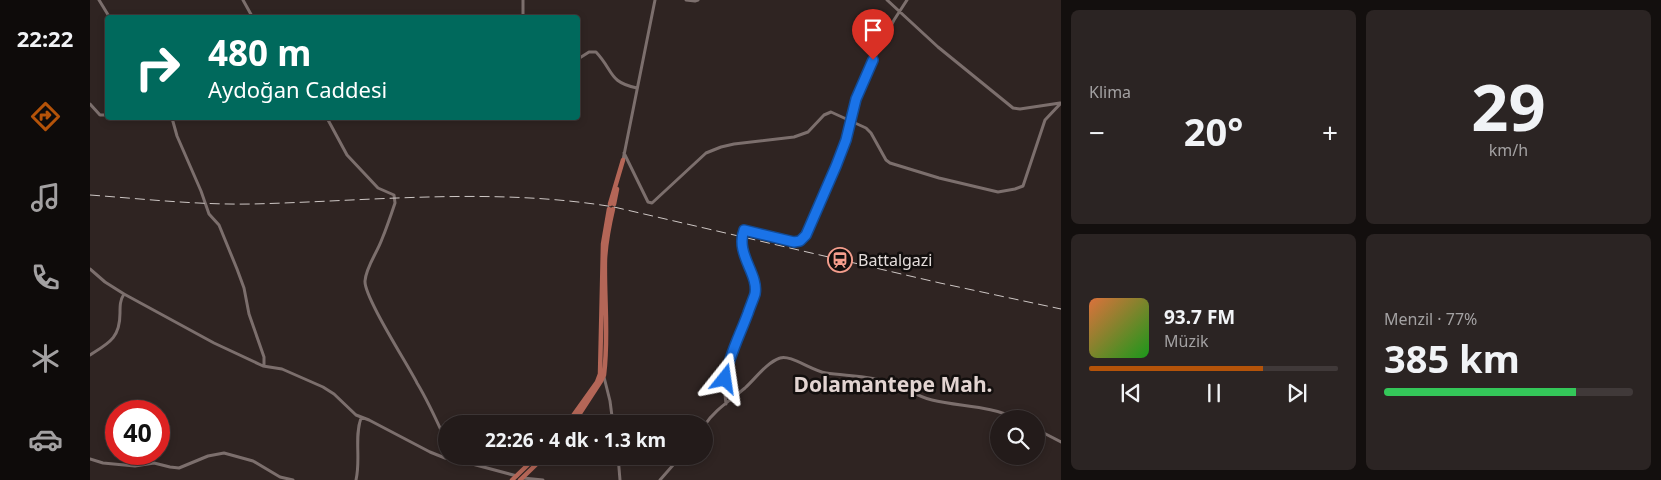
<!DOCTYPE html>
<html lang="tr">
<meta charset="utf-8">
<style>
:root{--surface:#231b1a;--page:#2b2423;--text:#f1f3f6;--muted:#a3a1a2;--line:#403939;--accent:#b45309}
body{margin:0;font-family:"Noto Sans",sans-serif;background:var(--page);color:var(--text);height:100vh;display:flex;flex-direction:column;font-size:19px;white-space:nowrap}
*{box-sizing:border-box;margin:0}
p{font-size:16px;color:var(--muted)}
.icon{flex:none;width:28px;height:28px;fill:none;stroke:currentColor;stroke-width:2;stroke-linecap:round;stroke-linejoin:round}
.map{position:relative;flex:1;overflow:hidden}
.side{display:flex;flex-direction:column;gap:10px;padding:10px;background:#130f0e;width:600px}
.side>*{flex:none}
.top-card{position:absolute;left:15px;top:15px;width:475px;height:105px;border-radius:5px;box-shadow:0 2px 8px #0003,0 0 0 1px var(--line);background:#00695c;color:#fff;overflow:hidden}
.buttons{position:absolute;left:900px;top:410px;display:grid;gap:10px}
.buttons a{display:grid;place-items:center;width:55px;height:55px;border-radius:50%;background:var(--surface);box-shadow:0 2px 8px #0003,0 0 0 1px var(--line);font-size:25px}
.speed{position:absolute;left:15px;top:400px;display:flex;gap:10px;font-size:25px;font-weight:700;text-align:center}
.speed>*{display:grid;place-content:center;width:65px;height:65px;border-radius:50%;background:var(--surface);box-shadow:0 2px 8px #0003,0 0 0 1px var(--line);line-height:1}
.speed .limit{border:8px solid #d22;background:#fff;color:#111}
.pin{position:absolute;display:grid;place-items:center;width:42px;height:42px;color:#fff;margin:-51px -21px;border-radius:50% 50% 50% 0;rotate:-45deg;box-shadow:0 0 5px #0007}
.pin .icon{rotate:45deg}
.me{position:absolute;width:55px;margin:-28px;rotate:15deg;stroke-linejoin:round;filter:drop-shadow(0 0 4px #0008)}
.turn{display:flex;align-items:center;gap:18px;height:105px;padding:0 20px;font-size:22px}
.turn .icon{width:65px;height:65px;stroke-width:2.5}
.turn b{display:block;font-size:35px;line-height:42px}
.big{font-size:38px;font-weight:700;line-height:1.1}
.side .widget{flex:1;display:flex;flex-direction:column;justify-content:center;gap:8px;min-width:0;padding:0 18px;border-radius:8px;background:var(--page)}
.side .dial{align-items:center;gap:0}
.dial b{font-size:65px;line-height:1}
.song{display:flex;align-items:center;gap:15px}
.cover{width:60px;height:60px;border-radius:8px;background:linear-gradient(135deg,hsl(20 70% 55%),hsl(120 70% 35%))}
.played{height:5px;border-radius:2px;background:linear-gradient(90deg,var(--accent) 70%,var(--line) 70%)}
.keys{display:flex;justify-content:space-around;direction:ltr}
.heat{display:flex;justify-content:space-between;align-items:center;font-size:28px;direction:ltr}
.charge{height:8px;border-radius:4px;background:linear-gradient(90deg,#34c759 77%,var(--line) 0)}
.side .tiles{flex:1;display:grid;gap:10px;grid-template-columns:repeat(2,1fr)}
.trip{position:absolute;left:348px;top:415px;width:275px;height:50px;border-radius:25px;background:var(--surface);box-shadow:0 2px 8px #0003,0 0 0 1px var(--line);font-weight:700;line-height:50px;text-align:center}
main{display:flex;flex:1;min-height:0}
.menu{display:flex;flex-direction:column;width:90px;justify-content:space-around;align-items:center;background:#0e0b0a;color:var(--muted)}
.menu .icon{width:35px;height:35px}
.menu .on{color:var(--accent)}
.menu b{font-size:22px;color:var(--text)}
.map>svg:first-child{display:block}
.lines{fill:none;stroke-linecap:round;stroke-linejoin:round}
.minor{stroke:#7c6f6d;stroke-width:3}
.major{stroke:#b46657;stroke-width:4.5}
.rail{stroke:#cec7c5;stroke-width:1;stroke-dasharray:10 5;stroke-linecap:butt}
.route-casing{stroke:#114b97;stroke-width:12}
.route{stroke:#1a73e8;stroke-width:9}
.labels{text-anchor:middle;stroke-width:5;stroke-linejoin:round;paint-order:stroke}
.poi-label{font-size:16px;fill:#e3dcda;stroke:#130f0e;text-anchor:start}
.district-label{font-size:21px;font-weight:bold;fill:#e2d4d1;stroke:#130f0e}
</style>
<main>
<nav class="menu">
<b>22:22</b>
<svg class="icon on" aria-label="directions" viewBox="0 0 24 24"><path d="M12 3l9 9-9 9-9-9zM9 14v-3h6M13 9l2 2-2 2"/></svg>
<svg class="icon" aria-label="music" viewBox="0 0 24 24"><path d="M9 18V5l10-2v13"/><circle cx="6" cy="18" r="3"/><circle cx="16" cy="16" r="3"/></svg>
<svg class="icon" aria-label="phone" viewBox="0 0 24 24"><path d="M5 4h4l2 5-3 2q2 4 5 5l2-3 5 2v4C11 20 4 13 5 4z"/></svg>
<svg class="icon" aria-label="climate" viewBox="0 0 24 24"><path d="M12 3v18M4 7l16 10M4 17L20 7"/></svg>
<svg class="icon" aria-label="car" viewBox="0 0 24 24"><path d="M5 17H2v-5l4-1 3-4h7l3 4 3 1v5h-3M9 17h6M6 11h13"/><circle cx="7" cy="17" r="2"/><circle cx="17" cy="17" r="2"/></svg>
</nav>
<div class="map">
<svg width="971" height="480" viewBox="0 0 971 480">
<rect width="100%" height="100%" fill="#2f2422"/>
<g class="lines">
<path class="minor" d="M9,0l11,18
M153,0l10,18
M433,0v18
M596,0l9,1 3,-1
M797,0l51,47 75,61 7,1 40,-6
M488,59l11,-7h7c18,19 12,30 41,36
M0,104l10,11h8
M82,118l5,18 24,55 8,23 10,11 18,44 7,19 5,26 15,43v9
M237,118l20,37 31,33 16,7 1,8c-4,12 -8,24 -13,36 -5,14 -16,28 -17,42 -1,16 43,84 52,102 11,18 20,38 29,58
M534,153l24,49 4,1 54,-50 15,-6 13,-3 60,-7 14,-5 16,-17 7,-3 35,16 5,5 15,27 4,3 49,15 59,14 17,-3 8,-3 22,-66 16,-17
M533,160l32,-160
M0,269l15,13 19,12 90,49 49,23 19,3 41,18 11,7 22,21 13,5 61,32 15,6 16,3
M0,355c19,-12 30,-17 30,-42 0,-7 0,-13 4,-19
M514,377l6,24 3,23
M636,404c-1,-9 -2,-19 -1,-27 3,-22 15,-41 22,-62 2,-6 7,-14 8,-21 3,-21 -19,-39 -11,-63l50,11 6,-1 6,-6 30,-69 10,-26 10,-41 12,-29 26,-50 13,-20
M614,426c10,-16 27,-26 41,-38 11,-10 21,-25 35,-30 10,-4 32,13 46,15 22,3 46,3 67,10 13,5 25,14 39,17 28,7 58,5 85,19
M946,429l25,13
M366,456l5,5 56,15
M528,456l2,24
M0,459l13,4 32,3 19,-3 16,4 9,1 29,-12 16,-3 29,8 27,16 13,3
M433,478l20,2
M266,480c5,-21 -2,-43 5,-62
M570,480l21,-24"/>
<path class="major" d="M520,204l13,-44
M524,204l3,-15
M477,424l30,-42 3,-8 3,-130 6,-35
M483,424l28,-43 3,-6c5,-39 0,-78 1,-116 1,-17 4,-33 8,-50
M422,480l25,-24
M430,480l25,-24"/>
<path class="rail" d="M0,195c54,4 108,10 162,9 121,-3 242,-17 362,3l326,76 121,26"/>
</g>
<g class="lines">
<defs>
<path id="route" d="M635,379c4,-24 15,-44 23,-66 2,-6 5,-13 7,-19 4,-20 -20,-40 -11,-64l50,12 6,-1 6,-6 30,-69 10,-26 10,-41 17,-39"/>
</defs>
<use href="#route" class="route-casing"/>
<use href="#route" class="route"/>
</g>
<defs>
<symbol id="station-ring" viewBox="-11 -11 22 22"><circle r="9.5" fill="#130f0e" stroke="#f49d8c" stroke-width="1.5"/><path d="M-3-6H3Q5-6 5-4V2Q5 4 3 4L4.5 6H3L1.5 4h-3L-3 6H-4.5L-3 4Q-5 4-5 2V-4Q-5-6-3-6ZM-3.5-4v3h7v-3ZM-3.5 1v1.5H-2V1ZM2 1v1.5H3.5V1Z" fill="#f49d8c"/></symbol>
</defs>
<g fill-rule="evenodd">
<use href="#station-ring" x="736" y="246" width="28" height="28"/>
</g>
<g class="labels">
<g class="poi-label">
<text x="768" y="266">Battalgazi</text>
</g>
<g class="district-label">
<text x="803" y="392">Dolamantepe Mah.</text>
</g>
</g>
</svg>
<div class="buttons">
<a><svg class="icon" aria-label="search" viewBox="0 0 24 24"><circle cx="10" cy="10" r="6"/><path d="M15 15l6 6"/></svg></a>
</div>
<div class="speed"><div class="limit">40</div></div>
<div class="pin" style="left:783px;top:60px;background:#d93025"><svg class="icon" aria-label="arrive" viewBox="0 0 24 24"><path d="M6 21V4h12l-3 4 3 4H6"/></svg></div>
<svg class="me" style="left:635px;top:379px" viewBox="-20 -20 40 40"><path d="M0-17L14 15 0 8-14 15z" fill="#1a73e8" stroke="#fff" stroke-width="4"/></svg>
<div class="trip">22:26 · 4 dk · 1.3 km</div>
<div class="top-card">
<div class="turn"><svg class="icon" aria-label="right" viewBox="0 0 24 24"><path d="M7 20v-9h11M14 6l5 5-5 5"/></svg><div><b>480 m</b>Aydoğan Caddesi</div></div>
</div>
</div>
<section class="side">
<div class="tiles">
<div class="widget"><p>Klima</p>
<div class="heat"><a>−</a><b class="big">20°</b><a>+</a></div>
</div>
<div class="widget dial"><b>29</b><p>km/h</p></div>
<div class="widget">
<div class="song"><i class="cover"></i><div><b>93.7 FM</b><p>Müzik</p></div></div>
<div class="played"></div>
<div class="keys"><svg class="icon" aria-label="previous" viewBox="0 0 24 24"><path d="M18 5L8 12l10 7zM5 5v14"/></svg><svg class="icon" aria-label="pause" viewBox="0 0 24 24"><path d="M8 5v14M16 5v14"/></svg><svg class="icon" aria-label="next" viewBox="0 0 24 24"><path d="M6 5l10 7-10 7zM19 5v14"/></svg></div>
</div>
<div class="widget"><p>Menzil · 77%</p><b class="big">385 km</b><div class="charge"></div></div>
</div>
</section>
</main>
